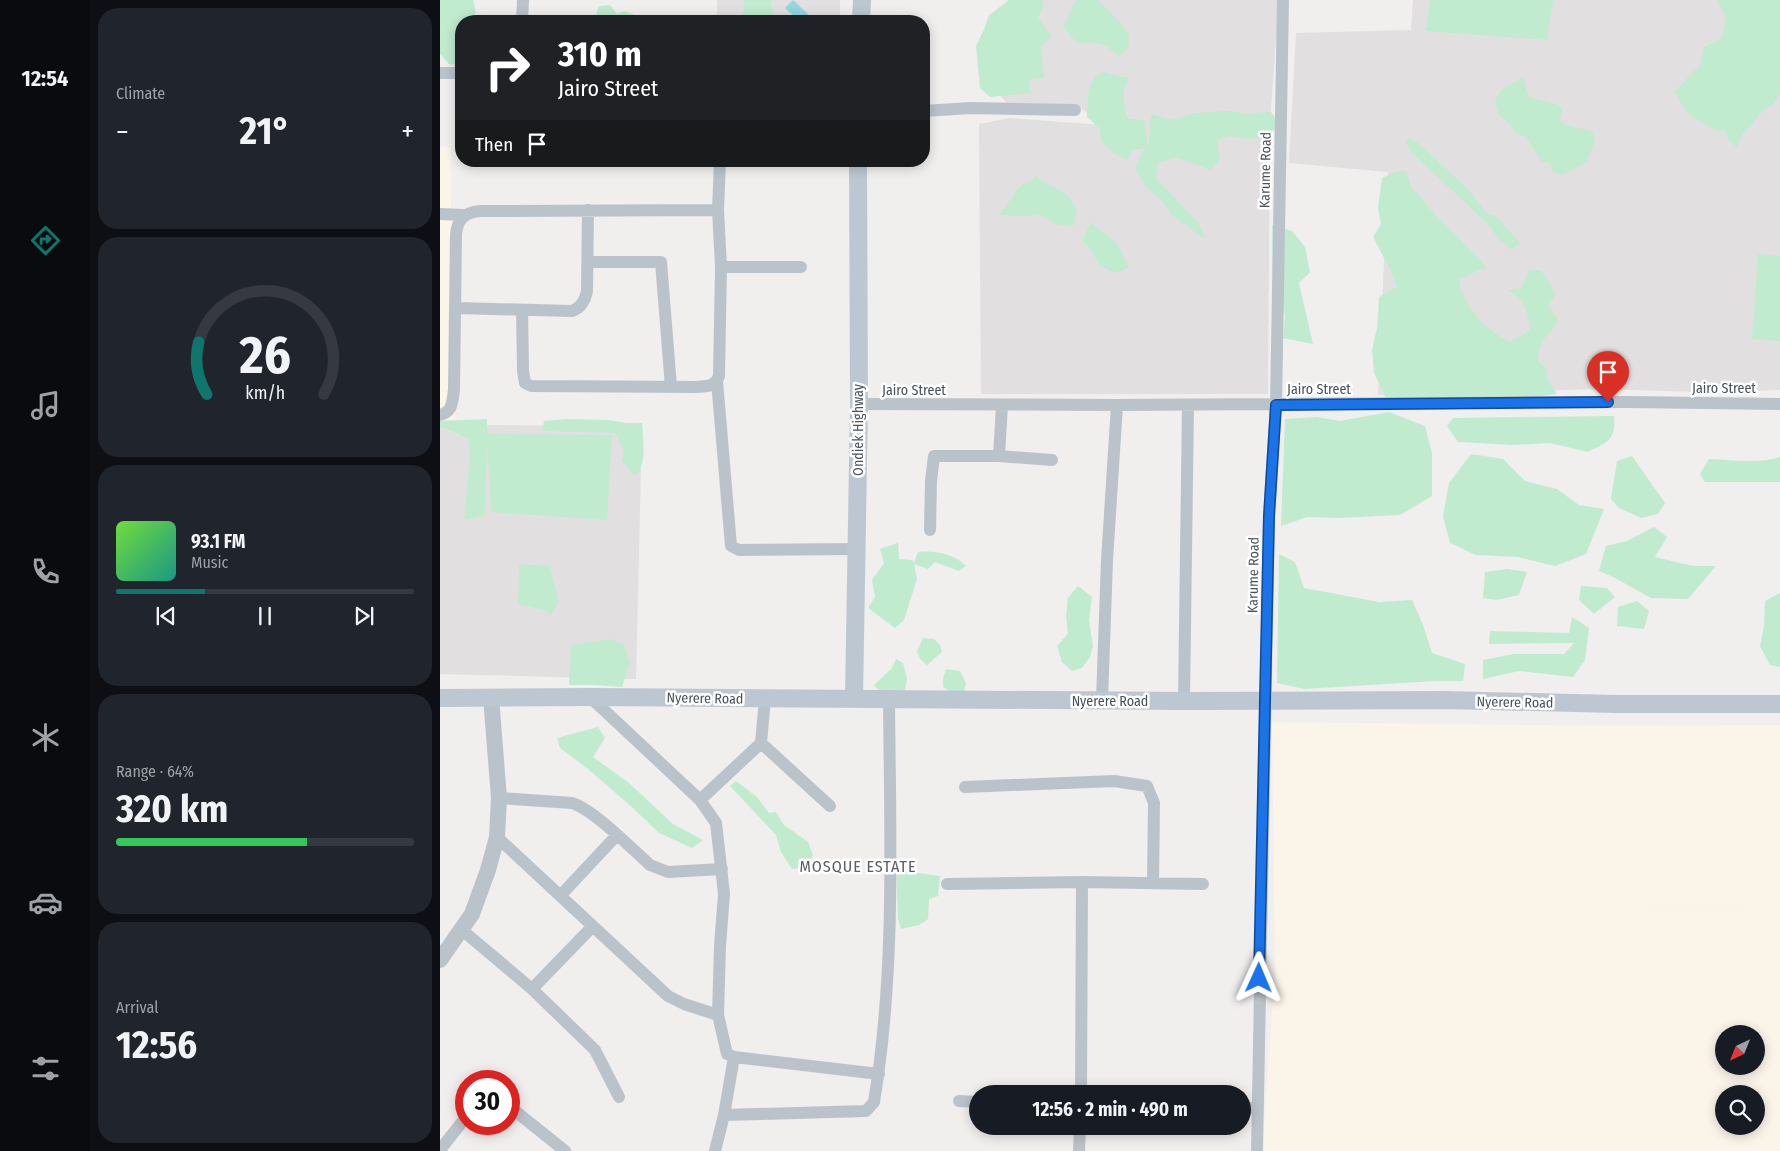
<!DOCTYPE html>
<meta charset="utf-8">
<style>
:root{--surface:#171b24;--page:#20242c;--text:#f1f3f6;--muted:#9ea1a6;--line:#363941;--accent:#0f766e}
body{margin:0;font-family:"Fira Sans Condensed",sans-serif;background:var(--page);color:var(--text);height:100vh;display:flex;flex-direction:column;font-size:19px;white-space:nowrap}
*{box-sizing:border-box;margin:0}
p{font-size:16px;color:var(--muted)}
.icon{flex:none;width:28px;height:28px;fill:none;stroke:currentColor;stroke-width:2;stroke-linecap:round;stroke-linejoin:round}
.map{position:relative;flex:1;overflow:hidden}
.drawer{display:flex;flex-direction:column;gap:8px;padding:8px;background:#0d0f14;width:350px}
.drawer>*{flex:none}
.banner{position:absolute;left:15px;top:15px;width:475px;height:152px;border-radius:20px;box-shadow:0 2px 12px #0003;background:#202124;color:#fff;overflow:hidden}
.needle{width:32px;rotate:223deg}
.controls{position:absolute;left:1275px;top:1025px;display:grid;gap:10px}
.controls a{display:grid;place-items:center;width:50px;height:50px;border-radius:50%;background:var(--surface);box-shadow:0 2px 12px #0003;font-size:25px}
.speed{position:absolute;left:15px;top:1070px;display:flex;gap:10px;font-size:25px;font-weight:700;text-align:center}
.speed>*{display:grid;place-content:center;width:65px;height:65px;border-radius:50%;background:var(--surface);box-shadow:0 2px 12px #0003;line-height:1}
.speed .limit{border:8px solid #d22;background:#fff;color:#111}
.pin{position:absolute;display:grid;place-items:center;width:42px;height:42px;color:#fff;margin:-51px -21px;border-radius:50% 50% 50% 0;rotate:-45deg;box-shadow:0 0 5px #0007}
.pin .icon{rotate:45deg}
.me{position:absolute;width:55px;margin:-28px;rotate:1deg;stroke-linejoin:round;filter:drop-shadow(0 0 4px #0008)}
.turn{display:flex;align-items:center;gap:18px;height:105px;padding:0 20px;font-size:22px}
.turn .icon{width:65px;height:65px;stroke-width:2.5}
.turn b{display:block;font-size:35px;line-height:42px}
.then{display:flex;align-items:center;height:48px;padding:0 20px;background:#0003;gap:10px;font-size:19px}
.big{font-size:38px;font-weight:700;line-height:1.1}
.drawer .card{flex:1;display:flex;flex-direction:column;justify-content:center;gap:8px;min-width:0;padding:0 18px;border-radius:20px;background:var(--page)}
.drawer .dial{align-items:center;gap:0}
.dial svg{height:130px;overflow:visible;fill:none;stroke:var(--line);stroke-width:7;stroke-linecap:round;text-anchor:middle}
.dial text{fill:var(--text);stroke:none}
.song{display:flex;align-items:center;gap:15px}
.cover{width:60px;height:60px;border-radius:8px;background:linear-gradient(135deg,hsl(100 70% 55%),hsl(170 70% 35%))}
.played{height:5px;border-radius:2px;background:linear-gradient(90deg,var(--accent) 30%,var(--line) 30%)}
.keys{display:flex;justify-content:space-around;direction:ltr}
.heat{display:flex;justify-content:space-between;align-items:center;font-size:28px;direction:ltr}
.charge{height:8px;border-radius:4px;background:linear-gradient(90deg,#34c759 64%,var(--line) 0)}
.trip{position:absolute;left:529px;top:1085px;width:282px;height:50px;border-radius:25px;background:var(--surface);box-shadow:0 2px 12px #0003;font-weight:700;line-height:50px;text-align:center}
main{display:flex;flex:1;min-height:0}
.dock{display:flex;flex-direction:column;width:90px;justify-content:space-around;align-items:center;background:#090b0e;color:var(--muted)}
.dock .icon{width:35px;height:35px}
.dock .active{color:var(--accent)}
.dock b{font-size:22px;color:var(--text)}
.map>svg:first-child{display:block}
.commercial{fill:#faf4e9;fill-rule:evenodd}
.education{fill:#e2dfe0}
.green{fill:#c0ebcf}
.water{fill:#91d6e4}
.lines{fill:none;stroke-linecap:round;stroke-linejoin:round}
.minor{stroke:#bbc3ca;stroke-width:12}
.tertiary{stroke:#bbc3ca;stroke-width:16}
.secondary{stroke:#bdc7d1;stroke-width:18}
.route-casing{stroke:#114b97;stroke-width:12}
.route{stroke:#1a73e8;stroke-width:9}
.labels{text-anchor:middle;stroke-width:5;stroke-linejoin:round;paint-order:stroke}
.street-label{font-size:14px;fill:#48525a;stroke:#fff}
.quarter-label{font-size:16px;letter-spacing:1px;fill:#5b5f63;stroke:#fff}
</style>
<main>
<nav class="dock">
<b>12:54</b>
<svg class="icon active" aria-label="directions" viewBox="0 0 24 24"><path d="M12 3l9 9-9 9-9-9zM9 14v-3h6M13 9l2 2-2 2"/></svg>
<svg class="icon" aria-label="music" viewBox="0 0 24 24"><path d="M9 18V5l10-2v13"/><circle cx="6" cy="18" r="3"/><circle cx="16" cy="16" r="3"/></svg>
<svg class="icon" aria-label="phone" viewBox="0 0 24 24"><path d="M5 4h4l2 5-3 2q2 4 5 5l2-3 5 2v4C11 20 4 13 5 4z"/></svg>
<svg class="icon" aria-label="climate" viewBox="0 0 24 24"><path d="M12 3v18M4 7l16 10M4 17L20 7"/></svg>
<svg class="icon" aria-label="car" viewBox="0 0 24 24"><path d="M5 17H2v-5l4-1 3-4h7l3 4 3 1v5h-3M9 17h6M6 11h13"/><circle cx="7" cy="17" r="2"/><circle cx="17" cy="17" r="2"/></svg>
<svg class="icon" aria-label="filters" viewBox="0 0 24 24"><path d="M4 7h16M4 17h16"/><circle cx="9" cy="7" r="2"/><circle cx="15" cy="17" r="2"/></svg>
</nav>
<section class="drawer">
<div class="card"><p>Climate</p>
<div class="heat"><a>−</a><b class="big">21°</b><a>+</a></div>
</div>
<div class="card dial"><svg viewBox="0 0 100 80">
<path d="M14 69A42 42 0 1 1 86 69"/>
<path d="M14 69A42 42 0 0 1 9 37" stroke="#0f766e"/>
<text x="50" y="56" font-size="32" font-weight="700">26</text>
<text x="50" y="72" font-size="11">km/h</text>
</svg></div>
<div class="card">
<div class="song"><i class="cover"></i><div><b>93.1 FM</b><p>Music</p></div></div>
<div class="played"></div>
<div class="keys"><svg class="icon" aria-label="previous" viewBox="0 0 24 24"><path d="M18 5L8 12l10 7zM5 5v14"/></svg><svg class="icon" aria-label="pause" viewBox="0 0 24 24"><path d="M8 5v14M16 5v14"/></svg><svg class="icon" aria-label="next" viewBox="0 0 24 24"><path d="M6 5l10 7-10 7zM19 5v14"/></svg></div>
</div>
<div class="card"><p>Range · 64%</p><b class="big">320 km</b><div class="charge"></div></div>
<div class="card"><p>Arrival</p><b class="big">12:56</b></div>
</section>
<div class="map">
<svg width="1340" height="1151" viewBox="0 0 1340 1151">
<rect width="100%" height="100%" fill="#f1eeee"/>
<path class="commercial" d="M0,146l10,1 5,273 -15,-1z
M832,722l343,4 165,-1v185l-170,-1 170,1v241h-518l13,-178zM1284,1034h32v32h-32zM1284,1094h32v32h-32z"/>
<path class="education" d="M277,0h123v21h-123z
M576,0h263l-9,121 -2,273h-287l-2,-270 31,-6 91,7 -22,-19h-70l-26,-32z
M973,0h367v390l-80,2 -97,-3 -225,6 10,-223 -99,-9 7,-130 115,-3z
M41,425l161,1 -6,253 -196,-5v-248z"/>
<path class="green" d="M0,0h33l3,13 -8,8h-7v44l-12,-1 -9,-10z
M304,0h27l2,15 -5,6h-28v-5l4,-5z
M569,0h33l2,6 -6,12 14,19 -11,10 3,32 -11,-1 -4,2 2,13 -41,4 -10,-9 -4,-42 9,-19 4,-12z
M639,0h19l22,22 9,13v11l-10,11c-16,-16 -20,-15 -42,-14l-14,-16 12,-25z
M990,0h123l-6,40 -121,-9z
M1276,0h64v94l-6,9 -11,8 -22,25 -4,11 -8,-6 -4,-11 -9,1c-8,-6 -14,-8 -22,-13 -9,-5 -14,-18 -19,-27l25,-26 4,-18 17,-8c6,-19 7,-23 -5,-39z
M170,5l7,9 6,-3 10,3 4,7h-43l5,-15z
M662,72c9,1 19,6 27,5 -8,15 -6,26 -1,42l17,1 2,26 2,-5 2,-27 22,6 21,-7 34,-2 18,2 25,-1 10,14 -19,11 -13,2 -19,-3 -13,4 3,19 -9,11 -33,-12 -20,4 -2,17 43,44 6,16 -33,-24 -11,-15 -15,-13 -11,-18 5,-14 6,-7 -12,2 -8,10 -12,-6 -13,-13 -1,-12 -13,-12c1,-15 -1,-38 15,-45z
M1083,77l6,20 27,7 7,4 -3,13 9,5 23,5 3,10 -8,20 -24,14 -10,-3 -3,-9 -9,-2 -15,-24 -10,-4 -8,-11 -10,-8 -3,-14 9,-12z
M969,138l8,4 51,47 19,25 9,2 24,27 -8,7 -14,-12 -8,-12 -79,-74 -5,-9z
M966,171l6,18c12,7 9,10 18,20 18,20 39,38 57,59 -10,2 -16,7 -26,10l-2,9c16,30 21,38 51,55l20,-12c-3,-21 -4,-28 -22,-40l14,-2 7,-18h11l9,11 6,14 -7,11 10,14 -7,11 -9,10 -5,19 9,8 2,13 9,13 -23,3 -148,1 -12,-25 -2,-23 5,-22 2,-31 18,-10 -6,-16 -18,-34 8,-13 -3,-16 4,-30 13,-6z
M596,177l31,18 10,15 -4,16 -18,-2 -14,-9 -21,1 -20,-1 19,-28z
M650,222l26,20 13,25 -13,6 -16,-7 -9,-16 -8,-9z
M832,225l20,6 13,16 5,25 -11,11 14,61 -30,-6 2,-23 -12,-35z
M1318,254l22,2v85l-28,-2z
M949,412l36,14 7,27v43l-32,19 -62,3 -31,-1 -26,9 4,-107 32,-2 23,4z
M1174,416c2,24 -6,26 -26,36l-38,-9 -36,2 -56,-3 -11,-16 6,-8z
M47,419v15l125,1 -5,85 -116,-8 -4,-70 -2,73 -21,5 6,-59 -1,-21 -12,-7 -17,-6v-6z
M127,419l41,1 19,3h15c1,17 6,40 -7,53l-13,-15 2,-8 -8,-20 -74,-2 2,-10z
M1031,454l32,5 22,22 32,8 22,16 25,4 -18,45 -31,12 -37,-9 -42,-2 -26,-12 -7,-27 6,-33z
M1192,456l33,47 -7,11 -17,4 -22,-10 -8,-9 6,-38z
M1340,457v25h-75l-5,-8 9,-15c24,1 48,5 71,-2z
M1214,527l13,10 -12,20 38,9h23l-28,33 -37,-1 -38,-21 -14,-6 7,-25 21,-5z
M458,543l1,16 13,1 2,3 4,-11c16,-2 37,2 48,14l-7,5 -24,-9 -7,7 -14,-5 3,15 -13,41 -9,8 -27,-20 7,-11 -3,-17 12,-17 -4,-14z
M839,554l16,8 9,26 75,14 33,-2 11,25 9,28 33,11 -2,17h-28l-131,8 -27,-6z
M79,564l31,2 9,36 -8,13 -7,-5 -26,-6z
M1067,569l20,3 -8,23 -23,5 -13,-2 2,-26z
M638,586l14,11 -3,23 4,26 -3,11 -8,11 -10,3 -10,-9 -5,-16 11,-12 -2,-18 2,-18z
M1141,586l26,2 8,9 -21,17 -15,-14z
M1340,593v74l-10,-2 -10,-19 4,-20 1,-25z
M1197,601l12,10 -5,18 -27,-3 1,-19z
M1132,617l17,11 -4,32 -12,17 -54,-6 -36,8v-19l30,-6h51l10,-11 -85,1 1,-13 79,2z
M483,638l11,1 6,6 2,7 -15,13 -7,-6 -3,-8z
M170,639l14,6 6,18 -8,24 -27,-2h-26l2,-40z
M456,659l7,4 4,15 -2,14h-25l-6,-7 18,-17z
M506,669l14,2 6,12 -2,8 -13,1 -8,-5v-9z
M158,727l7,11 -12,19 36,26 44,41 30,16 -11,8 -33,-15 -26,-25 -45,-39 -28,-21 -3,-10z
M296,781l21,16 12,16 7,-1 8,13 24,17 5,13 -6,11 -15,3 -11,-17 -5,-17 -46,-49z
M456,864l15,8 29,4 -2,20 -9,3 -1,20 -9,6 -18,4 -3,-10z"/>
<path class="water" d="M353,0l16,15 -5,6h-5l-14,-13z"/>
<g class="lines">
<path class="minor" d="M82,21l1,-21
M0,73h21
M484,111l46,-3 105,2
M0,214l24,1
M148,262h73l10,125
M281,267h80
M15,308l117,3c9,-3 13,-10 15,-20l1,-81
M82,310l1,61 2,12 6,3 163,1c11,-1 21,1 25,-11l2,-109 -3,-57
M277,381l14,165 8,4 118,-1
M419,404l258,1 511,-3 152,2
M0,415c13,-3 12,-13 14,-25l2,-155c1,-16 9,-23 25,-24l237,-1 2,-49
M559,456l3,-51
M490,530l1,-49 3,-25h65l53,4
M150,697l110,103 16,23 8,71 -4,52 -2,69 9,39 7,3 145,17
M662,700l5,-140 10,-155
M744,701l4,-296
M321,743l69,63
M525,787l149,-6 33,5 7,17 -1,80
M59,798l73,5c22,7 59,45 78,62l18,7 54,-3
M260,800l61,-57 4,-44
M57,837l171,159 16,8 34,11
M507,884l135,-2 121,2
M121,895l56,-60
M22,930l70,59 61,-63
M92,989l63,61 24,47
M641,1094l1,-212
M519,1101l19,1
M69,1106l56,45
M802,1108h15
M284,1115l142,-4 8,-9c22,-133 16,-269 15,-403
M0,1150l26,-33
M275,1151l9,-36 10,-58
M639,1151l1,-25
M817,1151l12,-635 7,-111 7,-405"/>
<path class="tertiary" d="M0,960l32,-46 16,-44 9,-33 2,-39 -8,-101"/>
<path class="secondary" d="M421,21l1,-21
M0,698l150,-1 594,4 260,-1 172,4h164
M414,698l5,-294 -1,-243"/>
</g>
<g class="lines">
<defs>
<path id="route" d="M819,978l10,-462 7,-111 332,-3"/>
</defs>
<use href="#route" class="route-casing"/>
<use href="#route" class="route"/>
</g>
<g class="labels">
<g class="street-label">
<text transform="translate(825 170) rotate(-89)" y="5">Karume Road</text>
<text x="1284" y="393">Jairo Street</text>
<text x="879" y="394">Jairo Street</text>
<text x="474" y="395">Jairo Street</text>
<text transform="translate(418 430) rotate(-90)" y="5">Ondiek Highway</text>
<text transform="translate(813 575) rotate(-89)" y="5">Karume Road</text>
<text transform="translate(265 698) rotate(1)" y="5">Nyerere Road</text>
<text x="670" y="706">Nyerere Road</text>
<text transform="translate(1075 702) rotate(1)" y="5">Nyerere Road</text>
</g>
<g class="quarter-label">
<text x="418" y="872">MOSQUE ESTATE</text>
</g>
</g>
</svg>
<div class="controls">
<a><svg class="needle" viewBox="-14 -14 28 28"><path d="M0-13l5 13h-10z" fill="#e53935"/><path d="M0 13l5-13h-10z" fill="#9ea1a6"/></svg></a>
<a><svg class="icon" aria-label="search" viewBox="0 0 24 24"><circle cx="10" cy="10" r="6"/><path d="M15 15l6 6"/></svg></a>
</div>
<div class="speed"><div class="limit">30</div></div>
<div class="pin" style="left:1168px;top:402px;background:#d93025"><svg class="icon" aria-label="arrive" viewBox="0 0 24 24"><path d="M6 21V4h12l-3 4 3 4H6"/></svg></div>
<svg class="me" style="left:819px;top:978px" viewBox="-20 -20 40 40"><path d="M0-17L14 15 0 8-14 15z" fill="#1a73e8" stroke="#fff" stroke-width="4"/></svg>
<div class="trip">12:56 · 2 min · 490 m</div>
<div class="banner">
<div class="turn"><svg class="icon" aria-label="right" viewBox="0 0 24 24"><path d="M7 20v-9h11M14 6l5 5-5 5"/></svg><div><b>310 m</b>Jairo Street</div></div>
<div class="then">Then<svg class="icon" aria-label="arrive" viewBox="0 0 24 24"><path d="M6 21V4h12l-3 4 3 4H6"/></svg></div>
</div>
</div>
</main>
